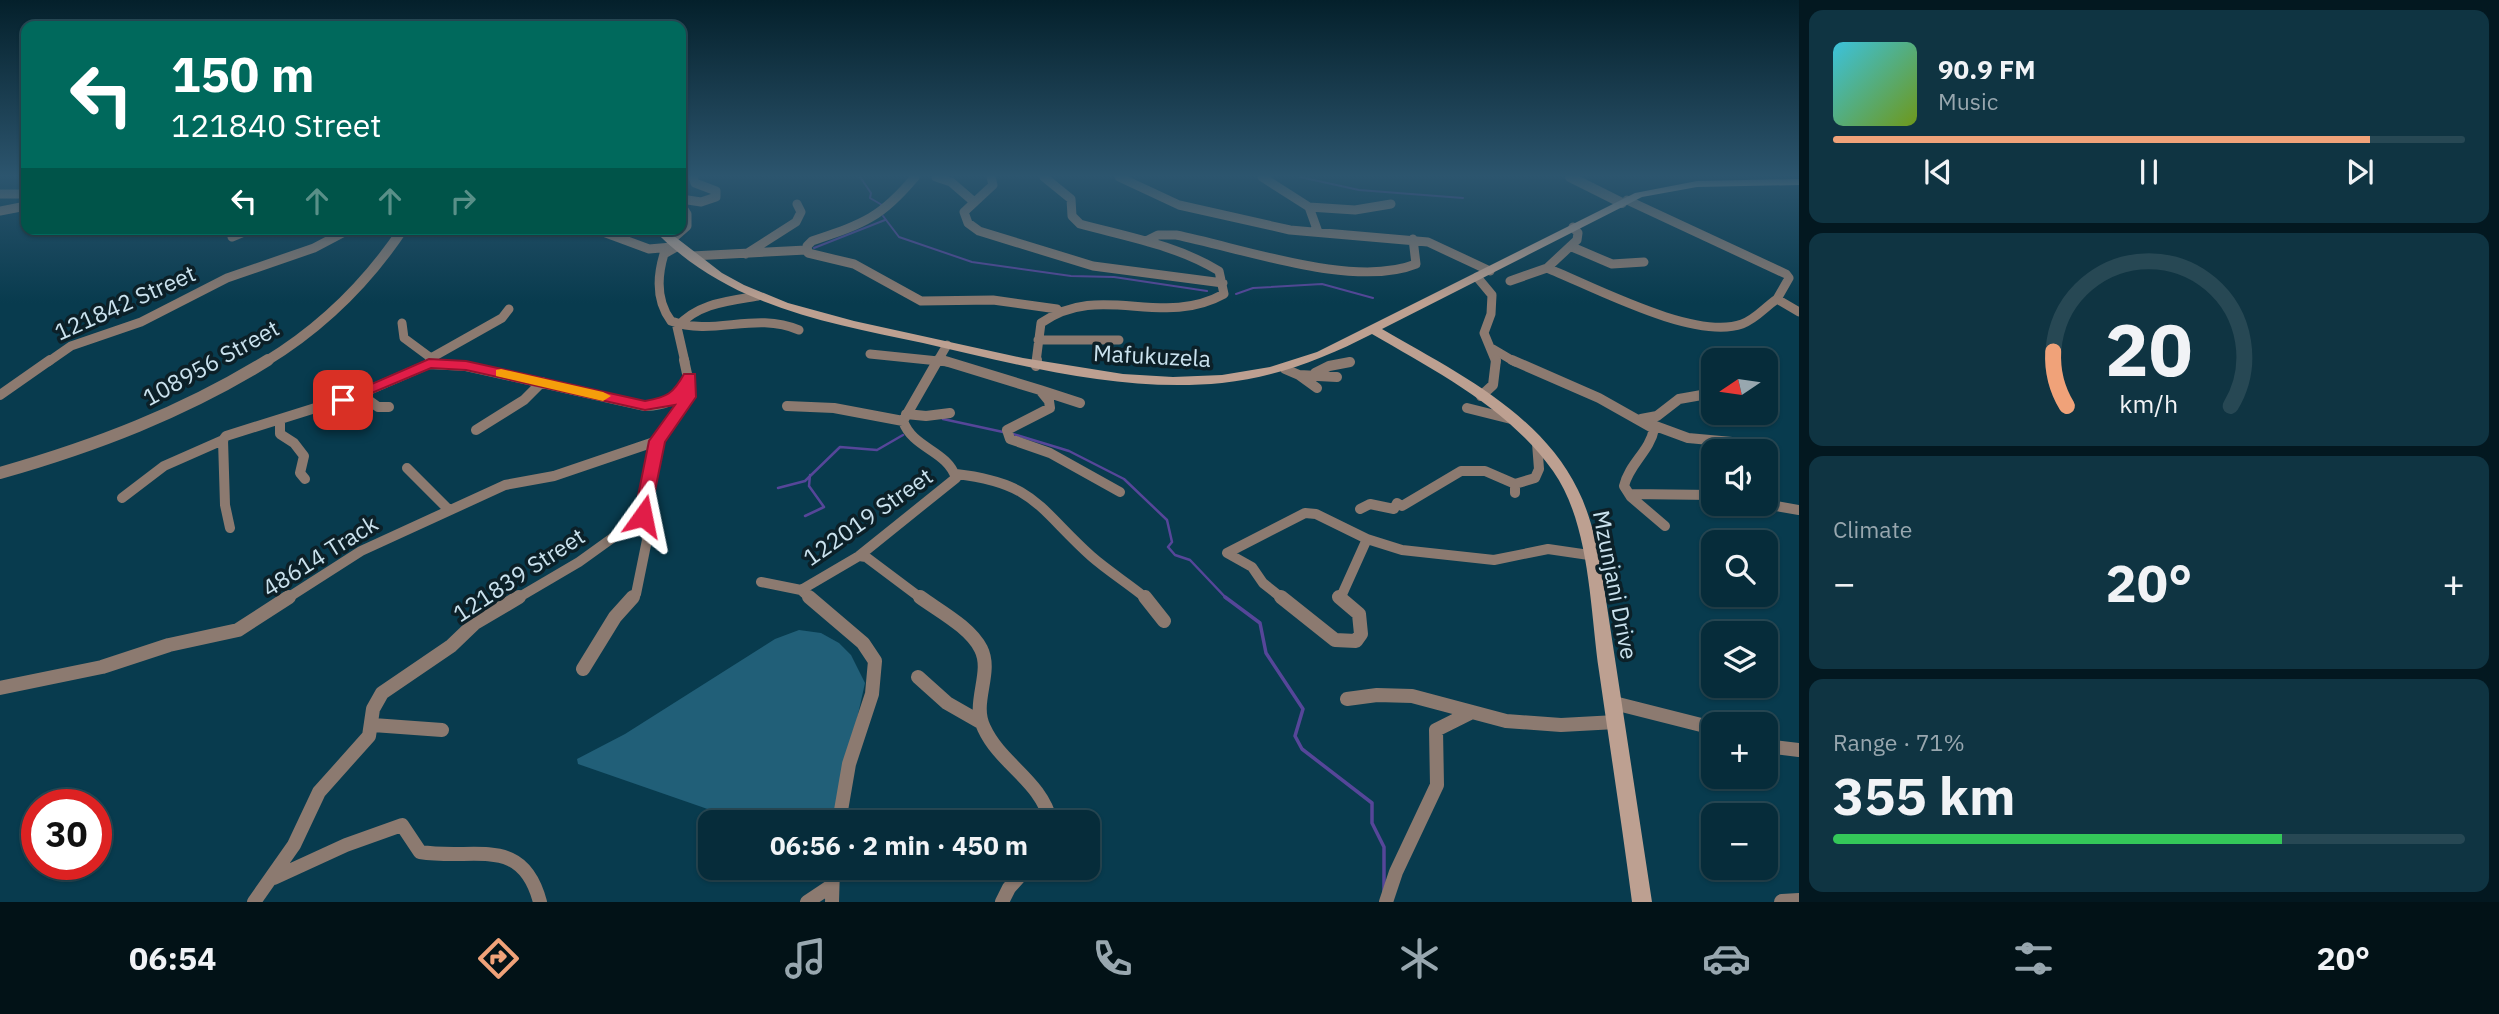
<!DOCTYPE html>
<meta charset="utf-8">
<style>
:root{--surface:#062c3a;--page:#0f3442;--text:#f1f3f6;--muted:#98a7af;--line:#274854;--accent:#f0a279}
body{margin:0;font-family:"IBM Plex Sans",sans-serif;background:var(--page);color:var(--text);height:100vh;display:flex;flex-direction:column;font-size:26px;white-space:nowrap}
*{box-sizing:border-box;margin:0}
p{font-size:23px;color:var(--muted)}
.icon{flex:none;width:38px;height:38px;fill:none;stroke:currentColor;stroke-width:2;stroke-linecap:round;stroke-linejoin:round}
.map{position:relative;flex:1;overflow:hidden}
.sheet{display:flex;flex-direction:column;gap:10px;padding:10px;background:#031820;width:700px}
.sheet>*{flex:none}
.guide{position:absolute;left:21px;top:21px;width:665px;height:214px;border-radius:14px;box-shadow:0 2px 5px #0004,0 0 0 2px var(--line);background:#00695c;color:#fff;overflow:hidden}
.needle{width:46px;rotate:257deg}
.buttons{position:absolute;left:1701px;top:348px;display:grid;gap:14px}
.buttons a{display:grid;place-items:center;width:77px;height:77px;border-radius:14px;background:var(--surface);box-shadow:0 2px 5px #0004,0 0 0 2px var(--line);font-size:35px}
.speed{position:absolute;left:21px;top:789px;display:flex;gap:14px;font-size:35px;font-weight:700;text-align:center}
.speed>*{display:grid;place-content:center;width:91px;height:91px;border-radius:50%;background:var(--surface);box-shadow:0 2px 5px #0004,0 0 0 2px var(--line);line-height:1}
.speed .limit{border:10px solid #d22;background:#fff;color:#111}
.pin{position:absolute;display:grid;place-items:center;width:60px;height:60px;color:#fff;margin:-30px;border-radius:14px;box-shadow:0 4px 10px #0006}
.me{position:absolute;width:77px;margin:-38px;rotate:12deg;stroke-linejoin:round;filter:drop-shadow(0 0 5px #0008)}
.turn{display:flex;align-items:center;gap:24px;height:147px;padding:0 35px;font-size:32px}
.turn .icon{width:91px;height:91px;stroke-width:2.5}
.turn b{display:block;font-size:49px;line-height:60px}
.lanes{display:flex;align-items:center;height:66px;padding:0 35px;background:#0003;justify-content:center;gap:35px;direction:ltr}
.lanes .off{opacity:.35}
.big{font-size:52px;font-weight:700;line-height:1.1}
.sheet .widget{flex:1;display:flex;flex-direction:column;justify-content:center;gap:10px;min-width:0;padding:0 24px;border-radius:14px;background:var(--page)}
.sheet .dial{align-items:center;gap:0}
.dial svg{height:182px;overflow:visible;fill:none;stroke:var(--line);stroke-width:7;stroke-linecap:round;text-anchor:middle}
.dial text{fill:var(--text);stroke:none}
.song{display:flex;align-items:center;gap:21px}
.cover{width:84px;height:84px;border-radius:10px;background:linear-gradient(135deg,hsl(190 70% 55%),hsl(80 70% 35%))}
.played{height:7px;border-radius:4px;background:linear-gradient(90deg,var(--accent) 85%,var(--line) 85%)}
.keys{display:flex;justify-content:space-around;direction:ltr}
.heat{display:flex;justify-content:space-between;align-items:center;font-size:38px;direction:ltr}
.charge{height:10px;border-radius:5px;background:linear-gradient(90deg,#34c759 71%,var(--line) 0)}
.trip{position:absolute;left:698px;top:810px;width:402px;height:70px;border-radius:14px;background:var(--surface);box-shadow:0 2px 5px #0004,0 0 0 2px var(--line);font-weight:700;line-height:70px;text-align:center}
.tabs{display:flex;height:112px;justify-content:space-around;align-items:center;background:#021217;color:var(--muted)}
.tabs .icon{width:49px;height:49px}
.tabs .selected{color:var(--accent)}
.tabs b{font-size:32px;color:var(--text)}
main{display:flex;flex:1;min-height:0}
.map>svg:first-child{display:block}
.green{fill:#215f78}
.lines{fill:none;stroke-linecap:round;stroke-linejoin:round}
.stream-far2{stroke:#564699;stroke-width:2}
.stream-far1{stroke:#564699;stroke-width:2.5}
.stream{stroke:#564699;stroke-width:3.5}
.minor-far2{stroke:#8c7a70;stroke-width:9}
.minor-far1{stroke:#8c7a70;stroke-width:10}
.minor{stroke:#8c7a70;stroke-width:14}
.tertiary-far2{stroke:#8c7a70;stroke-width:10}
.tertiary-far1{stroke:#8c7a70;stroke-width:12}
.tertiary{stroke:#8c7a70;stroke-width:16}
.secondary{fill:#bda091;fill-rule:evenodd}
.route{fill:#e11d48;stroke:#92132f;stroke-width:2}
.slow{fill:#f59e0b}
.labels{text-anchor:middle;stroke-width:7;stroke-linejoin:round;paint-order:stroke}
.street-label{font-size:23px;fill:#cae2ee;stroke:#0c2028}
</style>
<main>
<div class="map">
<svg width="1799" height="902" viewBox="0 0 1799 902">
<rect width="100%" height="100%" fill="#083b4e"/>
<path class="green" d="M799,630l22,3 18,10 12,12 14,28 -31,139h-89l-167,-58 -1,-5 48,-25 150,-95z"/>
<g class="lines">
<path class="stream-far2" d="M860,177l11,16 -1,5 12,7
M1300,177l59,13 104,8
M883,216l16,21 73,25 99,14 43,1 93,14
M814,248l71,-28
M1236,294l17,-6 69,-4 51,14"/>
<path class="stream-far1" d="M943,419l60,13
M1013,434l56,17 55,28 43,41 5,22 -4,5 7,8 15,5 37,39
M778,488l27,-7 35,-34 37,3 26,-15
M805,516l19,-9 -15,-21 1,-11"/>
<path class="stream" d="M1225,597l35,26 6,30 37,56 -8,27 7,13 70,54v20l12,24v46"/>
<path class="minor-far2" d="M915,177c-35,42 -53,47 -103,64l-5,5 1,7 46,11 67,37 72,-1 64,9
M936,177l15,5 22,19
M991,177l2,8 -29,27 4,11 11,8 114,35 130,17
M1119,177l60,28 111,25 138,12 62,29
M1262,177l47,30 9,25
M0,194h26
M681,199l20,3 15,-5v-6l-21,-8 -2,-6
M1627,200l159,74 3,4 -12,21
M1309,207l46,3 36,-6
M0,211l26,-5
M1573,227l5,6 -1,7 -30,28c47,19 148,73 195,56 14,-5 23,-17 35,-25l22,13
M595,229l54,20 23,-2
M232,237l19,-8
M671,240l16,-14v-12l-6,-9
M1146,241l12,-6h18c66,13 178,54 240,29l-3,-25
M678,246l-14,8c-7,23 -8,47 7,67 43,16 83,-10 128,9
M1572,247l40,17 32,-2
M746,254l50,-32 5,-10 -4,-8
M692,256l114,-6
M1477,277l15,18 -1,19 -7,19 12,29
M1510,281l37,-13
M402,323l2,15 27,20
M1038,340h81
M1493,349l22,13
M870,354l78,8
M48,362l23,-16 70,-24 86,-44 87,-30 36,-19
M430,362l1,-4 71,-40 7,-9
M685,362l-8,-35c21,-24 52,-26 81,-31
M937,362l10,-17
M1036,362l5,-39c59,-42 120,6 183,-29l-5,-23c-43,-26 -91,-34 -139,-47l-8,-8 -1,-17 -27,-22"/>
<path class="minor-far1" d="M942,360l98,30 9,11 1,7 -43,22 3,9 40,14 70,39
M1512,360l87,38 55,31c-4,22 -25,35 -30,57l7,11 34,29
M429,364l1,-4
M1036,366l1,-6
M1285,369l14,6 38,2
M1315,373l14,-7 21,-4
M1299,375l18,13
M1040,390l40,13
M360,394l18,13h11
M0,395l50,-35
M1481,396l12,-11 3,-25
M787,406l47,2 69,13
M1467,408l44,11
M906,414l20,2 24,-3
M1641,419l16,-3 22,-17 34,-6
M280,420v14l14,9 10,13 -4,17 5,6
M1650,424l38,14 44,4
M476,430l48,-30 18,-18
M407,468l41,41
M956,474c79,9 82,34 135,82 17,15 38,28 56,43
M1515,493v-9l20,-6 4,-9 -2,-26
M1629,494l84,1
M122,498l42,-32 59,-26
M1764,504l35,6
M1360,509l10,-5 24,5 3,-6 5,3 59,-35h24l30,13
M230,528l-5,-23 -2,-65 3,-4 134,-42 69,-30 37,2 179,40c19,-1 33,-5 42,-23
M1367,539l35,11 92,10 54,-11 41,6
M859,556l7,1 56,42
M761,582l40,8 10,9
M801,590l58,-34 97,-78c-9,-28 -43,-29 -53,-57l35,-61
M286,599l75,-48 144,-66 49,-9 103,-35
M516,599l63,-37 64,-46 14,-75 34,-49 -7,-32
M632,599l4,-5 11,-54 -4,-24
M1283,599l-20,-16 -11,-16 -25,-14 78,-40 11,1 51,25
M1340,599l27,-60"/>
<path class="minor" d="M809,597l54,46 12,18 -3,33 -23,70 -10,58
M920,597c19,14 50,30 61,52 12,24 -10,54 3,79 17,37 57,52 67,94
M1145,597l19,24
M1281,597l54,43 21,1 5,-7 -2,-20 -20,-17
M583,669l32,-52 18,-20
M918,677l29,26 35,20
M0,688l102,-21 67,-22 69,-15 51,-33
M1347,699l30,-4 35,1 94,25 55,4 55,-3
M1614,703l99,25
M373,725l69,5
M1766,746l33,4
M274,878l72,-33 56,-20 18,27c55,9 102,-18 120,50
M254,902l40,-57 25,-53 50,-56 4,-27 9,-16 69,-47 24,-23 44,-26
M807,902l24,-16
M832,902l1,-34
M1002,902l7,-14 18,-20
M1386,902l10,-30 41,-87 -1,-55 34,-17"/>
<path class="tertiary-far2" d="M1570,177l52,26
M265,362c56,-34 102,-79 138,-133"/>
<path class="tertiary-far1" d="M0,473c95,-27 184,-61 268,-113"/>
<path class="tertiary" d="M1782,902l17,-1"/>
<path class="secondary" d="M1799,179v6l-102,2 -55,10 -260,132c72,42 158,83 196,161 12,24 18,51 23,77l51,335h-20c-10,-77 -22,-154 -33,-231 -9,-62 -9,-148 -46,-200 -45,-63 -116,-99 -181,-137 -49,25 -95,43 -150,49 -101,10 -202,-18 -299,-40 -56,-12 -112,-22 -165,-44 -38,-15 -77,-40 -105,-70h12l57,44 22,12 44,18 66,18 169,37 100,16 50,3 49,-2 48,-8 47,-15 318,-159 62,-12z"/>
</g>
<linearGradient id="sky" x2="0" y2="1"><stop stop-color="#04202b"/><stop offset="0.58" stop-color="#2c556e"/><stop offset="1" stop-color="#2c556e" stop-opacity="0"/></linearGradient>
<rect width="1799" height="303" fill="url(#sky)"/>
<path class="route" d="M429,359l37,2 179,40c22,-4 28,-7 39,-27h11l1,23 -31,45 -16,78 -6,2 -9,-6 15,-75 26,-36 -30,5 -179,-40 -35,-2 -83,35 -5,1 -8,-4z"/>
<path class="slow" d="M501,369l102,23 8,4 -8,5 -107,-25v-6z"/>
<g class="labels">
<g class="street-label">
<text transform="translate(125 303) rotate(-24)" y="8">121842 Street</text>
<text transform="translate(1152 356) rotate(3)" y="8">Mafukuzela</text>
<text transform="translate(211 363) rotate(-29)" y="8">108956 Street</text>
<text transform="translate(868 517) rotate(-35)" y="8">122019 Street</text>
<text transform="translate(320 556) rotate(-32)" y="8">48614 Track</text>
<text transform="translate(519 575) rotate(-33)" y="8">121839 Street</text>
<text transform="translate(1615 585) rotate(79)" y="8">Mzunjani Drive</text>
</g>
</g>
</svg>
<div class="buttons">
<a><svg class="needle" viewBox="-14 -14 28 28"><path d="M0-13l5 13h-10z" fill="#e53935"/><path d="M0 13l5-13h-10z" fill="#98a7af"/></svg></a>
<a><svg class="icon" aria-label="sound" viewBox="0 0 24 24"><path d="M4 9h4l5-4v14l-5-4H4zM17 9q2 3 0 6"/></svg></a>
<a><svg class="icon" aria-label="search" viewBox="0 0 24 24"><circle cx="10" cy="10" r="6"/><path d="M15 15l6 6"/></svg></a>
<a><svg class="icon" aria-label="layers" viewBox="0 0 24 24"><path d="M12 4l9 5-9 5-9-5zM3 14l9 5 9-5"/></svg></a>
<a>+</a>
<a>−</a>
</div>
<div class="speed"><div class="limit">30</div></div>
<div class="pin" style="left:343px;top:400px;background:#d93025"><svg class="icon" aria-label="arrive" viewBox="0 0 24 24"><path d="M6 21V4h12l-3 4 3 4H6"/></svg></div>
<svg class="me" style="left:643px;top:516px" viewBox="-20 -20 40 40"><path d="M0-17L14 15 0 8-14 15z" fill="#e11d48" stroke="#fff" stroke-width="4"/></svg>
<div class="trip">06:56 · 2 min · 450 m</div>
<div class="guide">
<div class="turn"><svg class="icon" aria-label="left" viewBox="0 0 24 24"><path d="M17 20v-9H6M10 6l-5 5 5 5"/></svg><div><b>150 m</b>121840 Street</div></div>
<div class="lanes"><svg class="icon" aria-label="left" viewBox="0 0 24 24"><path d="M17 20v-9H6M10 6l-5 5 5 5"/></svg><svg class="icon off" aria-label="ahead" viewBox="0 0 24 24"><path d="M12 20V5M6 11l6-6 6 6"/></svg><svg class="icon off" aria-label="ahead" viewBox="0 0 24 24"><path d="M12 20V5M6 11l6-6 6 6"/></svg><svg class="icon off" aria-label="right" viewBox="0 0 24 24"><path d="M7 20v-9h11M14 6l5 5-5 5"/></svg></div>
</div>
</div>
<section class="sheet">
<div class="widget">
<div class="song"><i class="cover"></i><div><b>90.9 FM</b><p>Music</p></div></div>
<div class="played"></div>
<div class="keys"><svg class="icon" aria-label="previous" viewBox="0 0 24 24"><path d="M18 5L8 12l10 7zM5 5v14"/></svg><svg class="icon" aria-label="pause" viewBox="0 0 24 24"><path d="M8 5v14M16 5v14"/></svg><svg class="icon" aria-label="next" viewBox="0 0 24 24"><path d="M6 5l10 7-10 7zM19 5v14"/></svg></div>
</div>
<div class="widget dial"><svg viewBox="0 0 100 80">
<path d="M14 69A42 42 0 1 1 86 69"/>
<path d="M14 69A42 42 0 0 1 8 45" stroke="#f0a279"/>
<text x="50" y="56" font-size="32" font-weight="700">20</text>
<text x="50" y="72" font-size="11">km/h</text>
</svg></div>
<div class="widget"><p>Climate</p>
<div class="heat"><a>−</a><b class="big">20°</b><a>+</a></div>
</div>
<div class="widget"><p>Range · 71%</p><b class="big">355 km</b><div class="charge"></div></div>
</section>
</main>
<nav class="tabs">
<b>06:54</b>
<svg class="icon selected" aria-label="directions" viewBox="0 0 24 24"><path d="M12 3l9 9-9 9-9-9zM9 14v-3h6M13 9l2 2-2 2"/></svg>
<svg class="icon" aria-label="music" viewBox="0 0 24 24"><path d="M9 18V5l10-2v13"/><circle cx="6" cy="18" r="3"/><circle cx="16" cy="16" r="3"/></svg>
<svg class="icon" aria-label="phone" viewBox="0 0 24 24"><path d="M5 4h4l2 5-3 2q2 4 5 5l2-3 5 2v4C11 20 4 13 5 4z"/></svg>
<svg class="icon" aria-label="climate" viewBox="0 0 24 24"><path d="M12 3v18M4 7l16 10M4 17L20 7"/></svg>
<svg class="icon" aria-label="car" viewBox="0 0 24 24"><path d="M5 17H2v-5l4-1 3-4h7l3 4 3 1v5h-3M9 17h6M6 11h13"/><circle cx="7" cy="17" r="2"/><circle cx="17" cy="17" r="2"/></svg>
<svg class="icon" aria-label="filters" viewBox="0 0 24 24"><path d="M4 7h16M4 17h16"/><circle cx="9" cy="7" r="2"/><circle cx="15" cy="17" r="2"/></svg>
<b>20°</b>
</nav>
